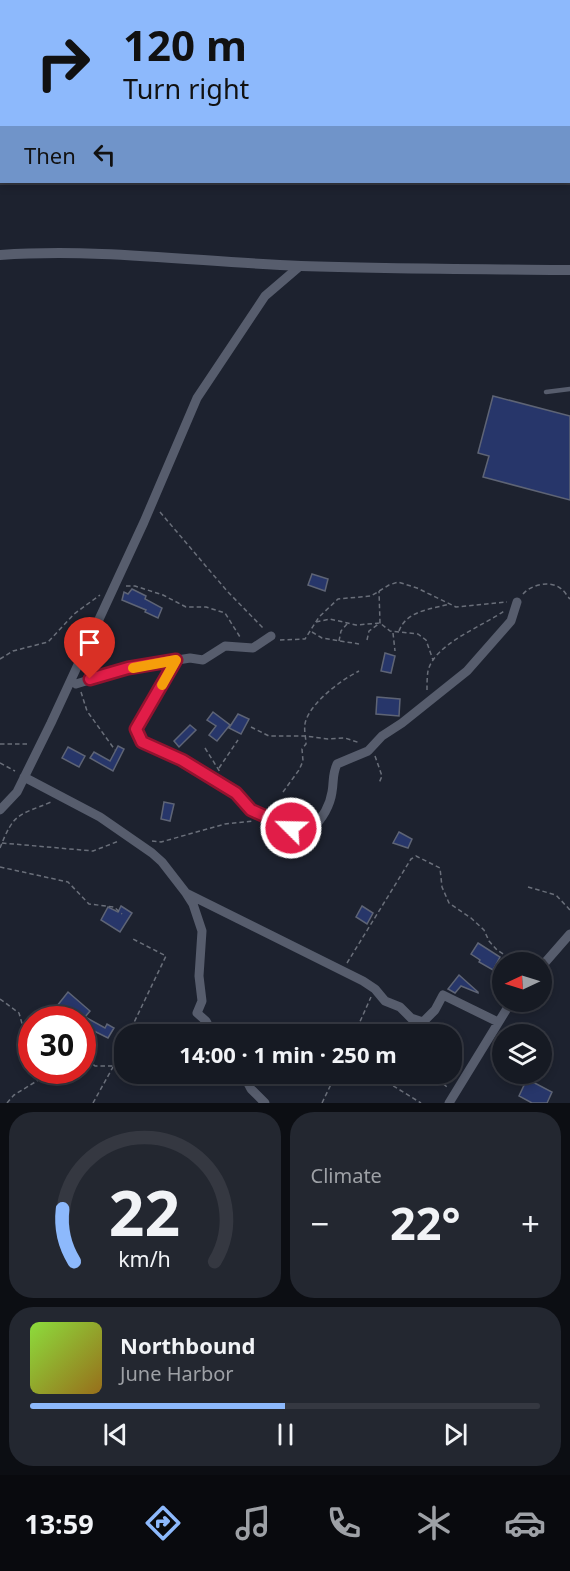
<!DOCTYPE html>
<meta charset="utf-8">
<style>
:root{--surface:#161a23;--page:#232730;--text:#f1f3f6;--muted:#9ea1a6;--line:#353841;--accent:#8db9fc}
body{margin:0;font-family:"Noto Sans",sans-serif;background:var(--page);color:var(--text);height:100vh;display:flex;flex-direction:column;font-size:22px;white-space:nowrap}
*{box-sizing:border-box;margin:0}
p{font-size:20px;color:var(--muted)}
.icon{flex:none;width:33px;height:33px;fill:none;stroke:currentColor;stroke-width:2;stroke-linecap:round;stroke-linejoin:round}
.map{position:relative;height:1103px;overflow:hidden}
.panel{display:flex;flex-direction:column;gap:9px;padding:9px;background:#0c0e13;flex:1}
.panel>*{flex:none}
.top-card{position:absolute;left:0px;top:0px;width:570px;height:183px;box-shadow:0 3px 9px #0003,0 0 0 2px var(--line);background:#8db9fc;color:#111;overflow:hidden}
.needle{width:39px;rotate:266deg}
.controls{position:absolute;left:492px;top:952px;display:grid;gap:12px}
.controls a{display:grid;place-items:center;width:60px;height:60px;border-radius:50%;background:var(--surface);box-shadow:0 3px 9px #0003,0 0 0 2px var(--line);font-size:30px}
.speed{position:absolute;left:18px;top:1006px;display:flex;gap:12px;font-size:30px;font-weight:700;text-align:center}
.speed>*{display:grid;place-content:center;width:78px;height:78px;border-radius:50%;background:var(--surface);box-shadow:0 3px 9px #0003,0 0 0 2px var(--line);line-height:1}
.speed .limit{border:9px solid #d22;background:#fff;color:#111}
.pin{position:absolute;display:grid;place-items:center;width:51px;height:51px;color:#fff;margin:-62px -26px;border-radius:50% 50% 50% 0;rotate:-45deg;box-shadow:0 0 6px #0007}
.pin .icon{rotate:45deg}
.me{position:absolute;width:66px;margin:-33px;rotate:293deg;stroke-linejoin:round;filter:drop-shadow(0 0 4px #0008)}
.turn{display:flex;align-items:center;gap:21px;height:126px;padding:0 24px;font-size:27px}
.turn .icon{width:78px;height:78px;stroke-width:2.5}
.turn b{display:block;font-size:42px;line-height:51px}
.then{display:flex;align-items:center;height:57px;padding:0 24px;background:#0003;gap:12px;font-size:22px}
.big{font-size:45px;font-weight:700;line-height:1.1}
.panel .card{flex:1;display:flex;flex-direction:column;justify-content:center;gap:9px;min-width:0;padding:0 21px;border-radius:24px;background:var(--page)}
.panel .dial{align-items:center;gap:0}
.dial svg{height:156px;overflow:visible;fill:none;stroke:var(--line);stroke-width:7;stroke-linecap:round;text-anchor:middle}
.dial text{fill:var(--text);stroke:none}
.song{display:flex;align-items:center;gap:18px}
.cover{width:72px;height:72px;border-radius:9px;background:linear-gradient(135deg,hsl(90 70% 55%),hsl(40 70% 35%))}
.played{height:6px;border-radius:3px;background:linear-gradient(90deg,var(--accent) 50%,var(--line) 50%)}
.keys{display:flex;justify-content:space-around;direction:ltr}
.heat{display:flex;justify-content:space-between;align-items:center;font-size:33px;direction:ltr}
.panel .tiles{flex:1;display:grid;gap:9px;grid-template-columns:1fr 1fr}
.card:last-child{grid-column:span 2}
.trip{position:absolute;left:114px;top:1024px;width:348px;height:60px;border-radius:24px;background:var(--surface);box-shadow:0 3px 9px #0003,0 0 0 2px var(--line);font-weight:700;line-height:60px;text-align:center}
.menu{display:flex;height:96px;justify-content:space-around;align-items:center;background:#090a0e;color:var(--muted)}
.menu .icon{width:42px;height:42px}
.menu .current{color:var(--accent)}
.menu b{font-size:27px;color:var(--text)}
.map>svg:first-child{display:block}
.building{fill:#27366a;stroke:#5e6475;stroke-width:1.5}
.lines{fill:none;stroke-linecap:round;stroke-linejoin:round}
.path{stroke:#6a6f7a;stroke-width:1.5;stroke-dasharray:4.5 3;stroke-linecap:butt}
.service{stroke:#575d6d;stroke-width:4.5}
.minor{stroke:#575d6d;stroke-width:9}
.tertiary{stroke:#575d6d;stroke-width:10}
.route-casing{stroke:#92132f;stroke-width:15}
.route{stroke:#e11d48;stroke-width:10}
.slow{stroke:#f59e0b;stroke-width:10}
</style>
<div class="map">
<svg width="570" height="1103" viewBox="0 0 570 1103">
<rect width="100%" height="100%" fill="#1d222f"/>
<path class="building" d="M493,396l77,20v84l-87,-23 6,-21 -11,-3z
M312,574l16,5 -3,12 -17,-6z
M132,589l14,7 -1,3 17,9 -4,10 -13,-6 1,-2 -24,-10 2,-8 4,2z
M385,653l10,3 -4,17 -10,-2z
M377,697l23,2 -1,17 -23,-2z
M213,712l17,13 -13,16 -8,-6 7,-9 -9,-6z
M238,714l11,5 -8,15 -12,-6z
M190,725l6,5 -17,17 -5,-6z
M118,746l6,3 -11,22 -23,-13 4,-6 16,9z
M68,747l17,9 -6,11 -17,-9z
M164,802l10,2 -4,17 -9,-2z
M399,832l13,7 -4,9 -15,-5z
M121,906l11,7 -12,19 -19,-12 7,-13 10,5z
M362,906l11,7 -6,11 -11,-7z
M478,943l22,14 -7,13 -14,-8 1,-2 -9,-6z
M459,975l19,17v1l-17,-7 -6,7 -7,-4z
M68,992l22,19 -5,6 20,11 2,-4 7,4 -6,10 -26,-13v-5h-9l-16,-14z
M527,1079l25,13 -5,11h-15l-13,-7z"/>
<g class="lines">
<path class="path" d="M160,512l67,79 37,38
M126,586h9l28,9 23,12h20l19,6 15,24
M523,594c8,-9 26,-14 37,-6 4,2 7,8 10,11
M316,622l14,-3 26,6 24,-2 10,8 28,3 8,6 7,20
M399,631c7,-20 32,-22 51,-27
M312,632l10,6 37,6
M393,633l2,18
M280,640l25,-1 14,-22 19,-18 33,-3 18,-11 9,-3 19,6 39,19 51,-5
M367,640l2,-9 11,-8 -1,-32
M339,641l2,-10 6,-7
M0,659l13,-8 35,-9 26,-28 26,-19
M427,690c0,-6 0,-13 1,-19 6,-27 55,-45 76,-60
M81,692l6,19 28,39
M251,727l18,9h36l23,3 17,-1 15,5
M0,744h29
M205,748l15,24
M375,756l7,20 -3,7
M0,763l15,8
M219,768l19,-28
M283,792l16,-22 4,-9 -1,-12 4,-5c0,-7 -3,-16 0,-24 7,-19 35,-40 53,-49
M152,841l9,1 64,-18 28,-3
M2,843l91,8 26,-10
M0,848c14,-36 18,-32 51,-46
M0,867l68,15 21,22 25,3 8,7
M528,887l28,8 14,15
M347,963l64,-104 5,-3 24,12 2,19 7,16 22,15 13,12 5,11 8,9 20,13
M0,999l19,14 4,14 9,9
M134,1024l20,11
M128,1035l38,-79 -35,-18
M354,1035l17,-38
M82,1055l13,11h18l11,-23
M224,1074l12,7
M374,1074l47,29
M432,1074l15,13
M7,1103l7,-8 39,-24
M93,1103l20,-36
M322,1103l14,-29"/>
<path class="service" d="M546,392l24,-3"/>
<path class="minor" d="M176,660l-40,69 6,13 40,18 53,33 16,17 40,18 20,2c10,-10 19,-24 21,-38 2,-11 0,-17 5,-28l31,-13 14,-15 20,-13 65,-52 44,-50 6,-19
M76,684l52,-16 62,-10 13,2 22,-14 28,2 18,-12
M24,777l76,40 52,36 10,9 24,31 7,11 9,27 -3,45 3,25 -5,12 9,8 7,14
M0,810l17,-18 34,-69 93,-201 53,-124 68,-102 35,-30
M186,893l177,88 12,8 10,12 15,6 11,11 12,4 12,-12 8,-15 55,27
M542,966l28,-32
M243,1074l8,15 14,14
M449,1103l62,-101"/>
<path class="tertiary" d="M0,255c101,-7 200,7 301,11 89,3 179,3 269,4"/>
</g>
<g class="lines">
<defs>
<path id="route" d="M90,679l38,-11 48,-8 -40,69 6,13 40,18 54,33 15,17 40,18"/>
</defs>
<use href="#route" class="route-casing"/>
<use href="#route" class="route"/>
<path class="slow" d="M133,668l43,-8 -14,25"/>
</g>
</svg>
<div class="controls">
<a><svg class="needle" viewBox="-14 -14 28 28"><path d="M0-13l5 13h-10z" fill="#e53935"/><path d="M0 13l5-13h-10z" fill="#9ea1a6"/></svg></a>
<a><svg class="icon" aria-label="layers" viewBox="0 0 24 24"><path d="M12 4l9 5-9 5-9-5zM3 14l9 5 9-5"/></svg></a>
</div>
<div class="speed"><div class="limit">30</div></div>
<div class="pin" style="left:90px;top:679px;background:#d93025"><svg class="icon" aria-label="arrive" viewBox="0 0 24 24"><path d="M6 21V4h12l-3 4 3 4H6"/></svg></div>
<svg class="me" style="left:291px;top:828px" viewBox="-20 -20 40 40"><circle r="17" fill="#e11d48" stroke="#fff" stroke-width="3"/><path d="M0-11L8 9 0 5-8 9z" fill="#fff"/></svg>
<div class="trip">14:00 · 1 min · 250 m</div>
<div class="top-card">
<div class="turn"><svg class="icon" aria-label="right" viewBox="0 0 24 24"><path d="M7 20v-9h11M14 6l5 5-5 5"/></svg><div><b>120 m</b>Turn right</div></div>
<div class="then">Then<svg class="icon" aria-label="left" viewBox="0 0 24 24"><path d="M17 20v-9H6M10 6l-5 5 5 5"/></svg></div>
</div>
</div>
<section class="panel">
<div class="tiles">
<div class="card dial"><svg viewBox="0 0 100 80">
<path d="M14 69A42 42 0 1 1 86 69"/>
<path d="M14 69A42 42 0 0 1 8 42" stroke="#8db9fc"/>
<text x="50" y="56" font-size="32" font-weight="700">22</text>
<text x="50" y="72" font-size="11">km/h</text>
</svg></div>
<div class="card"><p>Climate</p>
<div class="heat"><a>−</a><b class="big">22°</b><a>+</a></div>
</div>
<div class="card">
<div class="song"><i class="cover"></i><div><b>Northbound</b><p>June Harbor</p></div></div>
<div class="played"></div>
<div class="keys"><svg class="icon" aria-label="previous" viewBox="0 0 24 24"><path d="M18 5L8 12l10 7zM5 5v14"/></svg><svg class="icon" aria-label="pause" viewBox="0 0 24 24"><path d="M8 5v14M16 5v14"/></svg><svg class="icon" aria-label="next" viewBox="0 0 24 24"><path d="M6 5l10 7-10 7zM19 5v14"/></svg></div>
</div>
</div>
</section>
<nav class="menu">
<b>13:59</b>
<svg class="icon current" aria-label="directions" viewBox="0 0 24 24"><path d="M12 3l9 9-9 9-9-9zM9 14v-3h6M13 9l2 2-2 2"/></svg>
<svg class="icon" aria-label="music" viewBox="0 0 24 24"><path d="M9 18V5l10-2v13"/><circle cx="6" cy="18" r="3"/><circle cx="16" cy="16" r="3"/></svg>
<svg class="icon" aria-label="phone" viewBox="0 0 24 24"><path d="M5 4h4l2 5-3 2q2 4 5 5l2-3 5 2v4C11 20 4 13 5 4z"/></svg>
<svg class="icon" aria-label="climate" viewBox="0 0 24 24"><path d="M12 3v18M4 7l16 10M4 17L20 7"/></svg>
<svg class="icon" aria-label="car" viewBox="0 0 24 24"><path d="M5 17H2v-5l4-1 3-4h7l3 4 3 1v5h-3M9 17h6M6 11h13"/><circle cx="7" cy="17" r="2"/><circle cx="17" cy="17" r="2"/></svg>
</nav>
